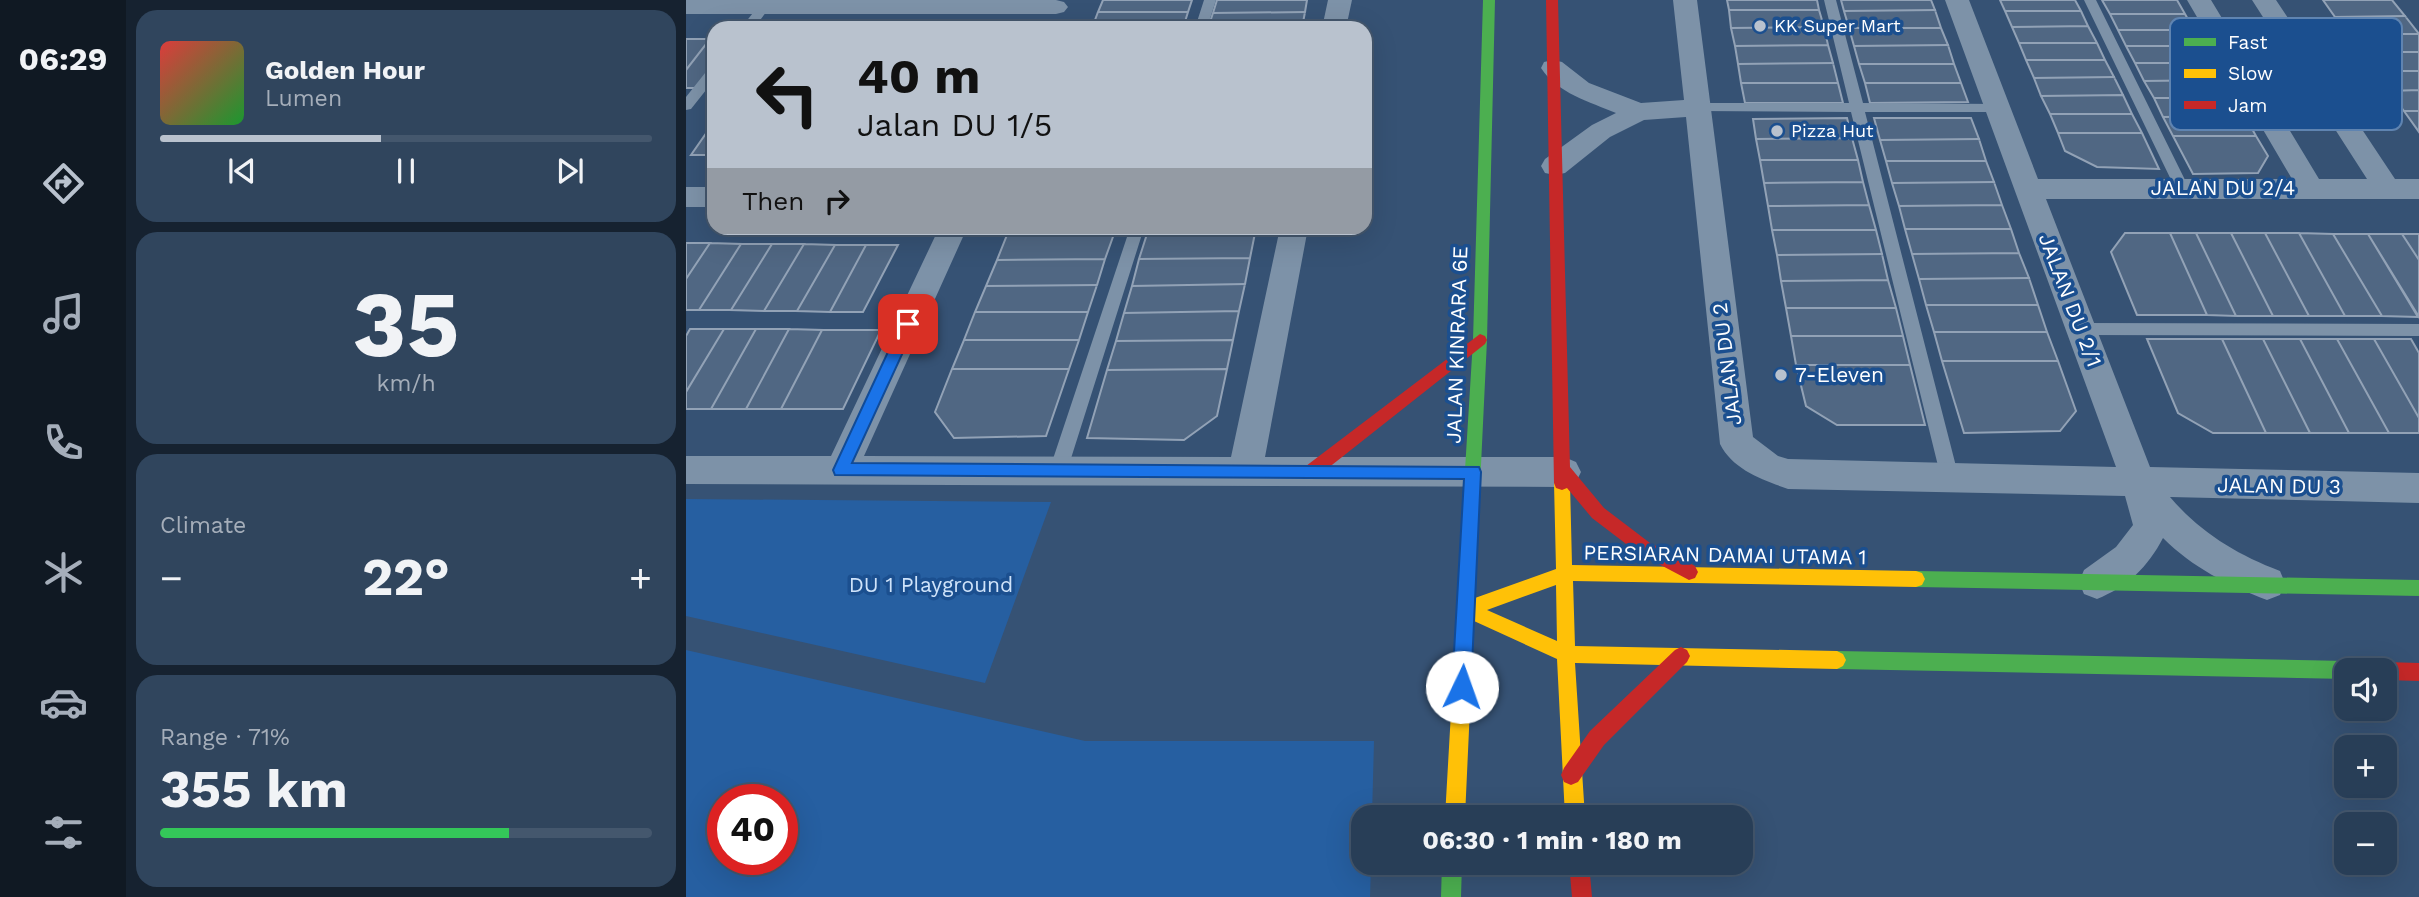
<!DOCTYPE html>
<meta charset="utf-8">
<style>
:root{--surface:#283e57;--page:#30455d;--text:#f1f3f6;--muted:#a5aeba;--line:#44576d;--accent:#b9c2ce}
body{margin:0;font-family:"Work Sans",sans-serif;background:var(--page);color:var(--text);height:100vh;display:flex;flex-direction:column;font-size:26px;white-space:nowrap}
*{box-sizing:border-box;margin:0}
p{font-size:23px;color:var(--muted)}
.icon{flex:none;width:38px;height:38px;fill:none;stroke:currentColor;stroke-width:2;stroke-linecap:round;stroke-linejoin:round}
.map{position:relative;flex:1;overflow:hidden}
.panel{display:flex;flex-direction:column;gap:10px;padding:10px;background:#162230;width:560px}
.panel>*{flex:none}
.banner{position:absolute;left:21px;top:21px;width:665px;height:214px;border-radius:21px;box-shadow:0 7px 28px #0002,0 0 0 2px var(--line);background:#b9c2ce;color:#111;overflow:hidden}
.fabs{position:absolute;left:1648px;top:658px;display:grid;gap:14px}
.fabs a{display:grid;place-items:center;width:63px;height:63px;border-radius:14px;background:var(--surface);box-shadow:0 7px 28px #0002,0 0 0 2px var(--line);font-size:35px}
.speed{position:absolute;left:21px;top:784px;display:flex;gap:14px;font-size:35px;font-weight:700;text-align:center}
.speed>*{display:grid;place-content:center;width:91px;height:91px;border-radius:50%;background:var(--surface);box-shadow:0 7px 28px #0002,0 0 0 2px var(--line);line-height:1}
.speed .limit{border:10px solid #d22;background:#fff;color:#111}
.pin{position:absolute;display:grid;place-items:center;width:60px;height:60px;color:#fff;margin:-30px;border-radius:14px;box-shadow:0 4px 10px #0006}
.me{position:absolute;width:77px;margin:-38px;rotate:3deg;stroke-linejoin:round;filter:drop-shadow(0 0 5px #0008)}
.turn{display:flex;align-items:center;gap:24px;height:147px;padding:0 35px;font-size:32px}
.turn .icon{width:91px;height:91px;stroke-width:2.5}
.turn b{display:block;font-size:49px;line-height:60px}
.then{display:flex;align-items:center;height:66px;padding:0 35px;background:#0003;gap:14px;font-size:26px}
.big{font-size:52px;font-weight:700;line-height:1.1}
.panel .widget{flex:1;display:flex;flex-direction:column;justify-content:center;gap:10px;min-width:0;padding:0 24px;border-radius:21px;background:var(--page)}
.panel .dial{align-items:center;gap:0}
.dial b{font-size:91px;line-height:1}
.song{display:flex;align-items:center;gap:21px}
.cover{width:84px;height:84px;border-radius:10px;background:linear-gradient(135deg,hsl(0 70% 55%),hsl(130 70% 35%))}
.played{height:7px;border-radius:4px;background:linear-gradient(90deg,var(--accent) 45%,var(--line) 45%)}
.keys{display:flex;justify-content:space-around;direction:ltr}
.heat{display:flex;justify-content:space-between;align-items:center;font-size:38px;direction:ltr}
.charge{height:10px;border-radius:5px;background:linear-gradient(90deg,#34c759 71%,var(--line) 0)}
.trip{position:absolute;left:665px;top:805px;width:402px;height:70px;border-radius:21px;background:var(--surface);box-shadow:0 7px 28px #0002,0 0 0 2px var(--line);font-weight:700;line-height:70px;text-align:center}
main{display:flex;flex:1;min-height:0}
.dock{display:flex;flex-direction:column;width:126px;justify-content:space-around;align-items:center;background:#101923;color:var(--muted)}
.dock .icon{width:49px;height:49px}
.dock .selected{color:var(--accent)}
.dock b{font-size:32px;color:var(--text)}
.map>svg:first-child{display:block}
.green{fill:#265fa1;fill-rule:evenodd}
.building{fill:#506783;stroke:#92a2b6;stroke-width:2}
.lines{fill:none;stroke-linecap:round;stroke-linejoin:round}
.lane{fill:#7d92a8;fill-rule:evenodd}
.street{fill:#7d92a8;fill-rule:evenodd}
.fast{fill:#4caf50;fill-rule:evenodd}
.slow{fill:#ffc107;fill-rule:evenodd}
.jam{fill:#c62828;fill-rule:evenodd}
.route{fill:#1a73e8;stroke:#114b97;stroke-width:2}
.poi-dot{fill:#b9c2ce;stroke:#1b4f8f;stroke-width:2.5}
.labels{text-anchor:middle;stroke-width:7;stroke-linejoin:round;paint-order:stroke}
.far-poi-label{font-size:18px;fill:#fff;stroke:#1b4f8f;text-anchor:start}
.street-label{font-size:21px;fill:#fff;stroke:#1b4f8f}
.poi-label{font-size:21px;fill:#fff;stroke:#1b4f8f;text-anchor:start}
.park-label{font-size:21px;fill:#cfe3fa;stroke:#1b4f8f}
.key{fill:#1b4f8f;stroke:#5f84b1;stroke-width:2}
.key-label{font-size:19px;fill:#fff}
</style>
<main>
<nav class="dock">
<b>06:29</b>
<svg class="icon selected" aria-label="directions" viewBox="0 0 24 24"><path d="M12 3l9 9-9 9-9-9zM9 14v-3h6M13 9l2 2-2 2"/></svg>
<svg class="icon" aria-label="music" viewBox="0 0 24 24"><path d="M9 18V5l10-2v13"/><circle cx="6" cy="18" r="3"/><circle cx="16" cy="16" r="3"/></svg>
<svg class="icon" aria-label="phone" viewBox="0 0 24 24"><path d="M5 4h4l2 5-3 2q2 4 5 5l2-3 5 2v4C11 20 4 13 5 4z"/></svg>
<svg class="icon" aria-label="climate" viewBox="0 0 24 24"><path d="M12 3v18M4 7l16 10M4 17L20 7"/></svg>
<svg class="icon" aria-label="car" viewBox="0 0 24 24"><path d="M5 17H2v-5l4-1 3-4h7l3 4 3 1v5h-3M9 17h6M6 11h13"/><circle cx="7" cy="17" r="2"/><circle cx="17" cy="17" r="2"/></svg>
<svg class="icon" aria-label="filters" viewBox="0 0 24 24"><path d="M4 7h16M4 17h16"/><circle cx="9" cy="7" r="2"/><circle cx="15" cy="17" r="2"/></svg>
</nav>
<section class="panel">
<div class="widget">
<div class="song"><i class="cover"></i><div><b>Golden Hour</b><p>Lumen</p></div></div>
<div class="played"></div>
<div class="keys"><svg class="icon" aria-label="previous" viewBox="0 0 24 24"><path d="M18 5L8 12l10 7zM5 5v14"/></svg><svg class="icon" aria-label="pause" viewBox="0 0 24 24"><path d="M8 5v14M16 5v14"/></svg><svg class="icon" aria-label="next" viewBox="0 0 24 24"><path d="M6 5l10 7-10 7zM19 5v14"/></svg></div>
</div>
<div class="widget dial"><b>35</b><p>km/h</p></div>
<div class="widget"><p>Climate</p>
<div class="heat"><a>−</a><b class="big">22°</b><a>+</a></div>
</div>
<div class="widget"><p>Range · 71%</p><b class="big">355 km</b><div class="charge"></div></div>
</section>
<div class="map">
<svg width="1733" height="897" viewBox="0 0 1733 897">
<rect width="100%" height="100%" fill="#365274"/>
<path class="green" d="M0,499l365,3 -66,181 -299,-67z
M0,650l399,91h289l-2,76h-9v46h8l-1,34h-684zM37,800h59v59h-59z"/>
<path class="building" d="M417,0h89l-4,12h-90z
M531,0h90l-2,12 -92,1z
M1041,0h90l2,10h-90z
M1155,0h90l4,10 -91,1z
M1314,0h75l6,11h-76z
M1416,0h75l8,14h-75z
M1637,0h69l13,16 -70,1z
M1043,10h90l5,17 -93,1z
M1249,10l6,18h-92l-5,-17z
M1319,11h76l7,15 -76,1z
M412,12h90l-5,16h-91z
M619,12l-3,16h-94l5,-15z
M1424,14h75l9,16h-76z
M1719,16l14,18h-71l-13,-17z
M1402,26l9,17h-78l-7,-16z
M1138,27l4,18 -93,1 -4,-18z
M1163,28h92l7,17 -94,1z
M1432,30h76l10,16h-78z
M1662,34h71v18h-58z
M0,39h24l-24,31z
M24,39h4v29l-16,20h-12v-18z
M1333,43h78l8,17h-79z
M1142,45l5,18 -95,1 -3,-18z
M1262,45l6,19h-95l-5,-18z
M1440,46h78l10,17h-79z
M1675,52h58v19h-44z
M1340,60h79l9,17 -80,1z
M1147,63l5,20h-97l-3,-19z
M1449,63h79l10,17 -80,1z
M1173,64h95l7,19h-96z
M1689,71h44v19l-30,1z
M1428,77l9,18 -82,1 -7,-18z
M1538,80l10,18h-80l-10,-17z
M1055,83h97l5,20h-98z
M1179,83h96l7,19 -98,1z
M1733,90v21h-15l-15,-20z
M1437,95l9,19h-82l-9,-18z
M1468,98h80l11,18 -82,1z
M1718,111h15v21z
M1364,114h82l10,19h-84z
M1559,116l11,20h-83l-10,-19z
M1161,118l5,20 -96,1 -3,-20z
M1188,118h97l8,21 -99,1z
M28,122v33h-23z
M1372,133h84l17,36 -62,-2 -32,-16z
M1487,136h83l12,20 -10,17 -65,1z
M1166,138l6,22h-98l-4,-21z
M1293,139l7,22h-100l-6,-21z
M1074,160h98l5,22 -99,1z
M1200,161h100l8,21 -102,1z
M1177,182l6,23 -101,1 -4,-23z
M1308,182l8,23 -103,1 -7,-23z
M1183,205l7,25h-104l-4,-24z
M1316,205l9,24h-106l-6,-23z
M324,228h106l-2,6 -107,1z
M463,228h107l-1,5 -108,1z
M1219,229h106l8,24 -107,1z
M1086,230h104l6,24 -105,1z
M569,233l-5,25 -111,1 8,-25z
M1439,233h45l37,82h-70l-26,-63z
M1484,233h26l40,83 -29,-1z
M1510,233h35l42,83h-37z
M1545,233h34l44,83h-36z
M1579,233h34l46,83h-36z
M1613,233l34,1 49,82h-37z
M428,234l-9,25 -108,1 10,-25z
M1647,234h35l50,83 -36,-1z
M1682,234h34l17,26v57z
M1716,234h17v26z
M0,243h24l-24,36z
M24,243l31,1 -42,66h-13v-31z
M55,244h31l-41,66h-32z
M86,244h32l-40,67 -33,-1z
M118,244l31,1 -38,66h-33z
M149,245h31l-36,67 -33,-1z
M180,245h32l-35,67h-33z
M1333,253l10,25 -110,1 -7,-25z
M1196,254l6,26 -107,1 -4,-26z
M564,258l-5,26 -113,2 7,-27z
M419,259l-8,26 -111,1 11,-26z
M1343,278l9,27h-112l-7,-26z
M1202,280l8,28h-110l-5,-27z
M559,284l-6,27 -115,2 8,-27z
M411,285l-9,27h-113l11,-26z
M1240,305h112l9,27h-113z
M1100,308h110l7,28h-112z
M553,311l-6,29 -117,1 8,-28z
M289,312h113l-9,28h-115z
M4,329h34l-38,63v-56z
M38,329h32l-45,80h-25v-17z
M70,329h33l-43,80h-35z
M103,329l33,1 -41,79h-35z
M136,330h59l-38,79h-62z
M1248,332h113l11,29h-116z
M1105,336h112l7,29h-114z
M1461,339h75l44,94h-53l-35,-20z
M1536,339h41l47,94h-44z
M1577,339h37l49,94h-39z
M1614,339h37l52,94h-40z
M1651,339h37l45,79v15h-30z
M1688,339h37l8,14v65z
M278,340h115l-10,29h-117z
M547,340l-6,29 -120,1 9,-29z
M1256,361h116l18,50 -16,20 -96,2z
M1110,365h114l15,60h-88l-31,-19z
M266,369h117l-23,67 -92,2 -19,-26z
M541,369l-10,47 -33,24 -97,-2 20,-68z"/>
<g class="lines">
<path class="lane" d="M518,0h12l-9,28h-12z
M1138,0h12l27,103 135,1 7,4 -7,4h-133l94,366 -3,5 -6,3 -6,-3 -3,-5 -90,-366 -153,-1 -7,-4 7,-4h151z
M1398,0h12l93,188 -2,4h-10l-2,-4z
M78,3l6,4 -16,21h-13l19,-24z
M28,67v13l-23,29 -5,1v-13l23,-29z
M444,228h14l-77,243 -3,5 -6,3 -6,-3 -3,-5z
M1395,323l338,1v12l-338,-1 -8,-6z"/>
<path class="street" d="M0,0h370l8,2 4,5 -4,5 -8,2h-370z
M642,0h24l-6,28h-24z
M987,0h24l56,437 25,19 10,3 328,8 -171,-467h24l69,179h254l-105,-179h24l108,179h48l-115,-179h24l119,179h24v20h-373l104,268 269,6v30l-249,-6c31,36 66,57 110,74l5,12 -5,12 -13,5c-39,-15 -74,-32 -104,-62 -15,29 -36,49 -66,61l-13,-5 -5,-12 5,-12 32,-23 17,-22 -8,-29 -337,-7c-25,-9 -55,-19 -68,-45l-34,-327 -42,3 -34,17 -45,36 -10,2 -10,-2 -4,-7 4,-7 47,-34 24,-12c-26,-11 -59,-20 -75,-45l3,-6 9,-2 9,2 27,21 52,20 43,-3z
M0,187h28v20h-28z
M253,228h28l-103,228 367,1 49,-229h28l-43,229h299l12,5 5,10 -5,10 -12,5 -878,-3v-28h145z"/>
<path class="fast" d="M797,0h12l-8,340 -7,146 -2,5 -6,2 -6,-2 -2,-5 9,-146z
M1230,571l503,9v16l-503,-9 -6,-2 -3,-6 3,-6z
M1151,651l510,10 6,3 3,6h-9v9l-510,-10 -6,-3 -3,-6 3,-6z
M756,863h20l-1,34h-20z"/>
<path class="slow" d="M876,476l6,2 2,5 2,82 344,6 6,2 3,6 -3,6 -6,2 -343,-6 2,65 262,5 6,3 3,6 -3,6 -6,3 -262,-6 10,154h-20l-8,-158 -83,-38 -9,196h-20l19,-331 2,-5 6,-2 6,2 2,5 -5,112 81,-29 -2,-86 2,-5zM870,585l1,56 -70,-31z"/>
<path class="jam" d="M860,0h12l12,467 34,41 46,35 45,23 3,6 -3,6 -6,2 -51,-27 -46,-35 -25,-30 -5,2 -6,-2 -2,-5z
M794,334l5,2 2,4 -2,4 -167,132 -6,2 -6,-2 -2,-5 2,-5z
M995,647l6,3 3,6 -3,6 -83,83 -26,37 -7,3 -7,-3 -3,-7 3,-7 26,-37 85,-81z
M1699,662l34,1v18l-34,-1v-10h-9l3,-5z
M883,863h20l3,34h-20z"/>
</g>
<path class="route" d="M222,319l8,5 -64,139 627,4 2,5 -10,215 -3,7 -6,2 -7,-2 -3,-7 12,-208 -629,-4 -2,-5 68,-146z"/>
<g class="poi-dot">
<circle cx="1074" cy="26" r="7"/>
<circle cx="1091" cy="131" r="7"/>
<circle cx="1095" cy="375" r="7"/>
</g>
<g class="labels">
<g class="far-poi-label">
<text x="1088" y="32">KK Super Mart</text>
<text x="1105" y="137">Pizza Hut</text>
</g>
<g class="street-label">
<text x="1537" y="195">JALAN DU 2/4</text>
<text transform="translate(1384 300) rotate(69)" y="7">JALAN DU 2/1</text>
<text transform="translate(771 345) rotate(-88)" y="7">JALAN KINRARA 6E</text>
<text transform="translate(1041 364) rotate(-97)" y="7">JALAN DU 2</text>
<text transform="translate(1593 486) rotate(1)" y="7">JALAN DU 3</text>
<text transform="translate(1039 555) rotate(1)" y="7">PERSIARAN DAMAI UTAMA 1</text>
</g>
<g class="poi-label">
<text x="1109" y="382">7-Eleven</text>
</g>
<g class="park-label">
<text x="245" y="592">DU 1 Playground</text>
</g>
</g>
<rect x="1484" y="18" width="232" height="112" rx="10" class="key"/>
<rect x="1498" y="38" width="32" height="8" fill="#4caf50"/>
<rect x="1498" y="69" width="32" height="9" fill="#ffc107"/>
<rect x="1498" y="101" width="32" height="8" fill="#c62828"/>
<g class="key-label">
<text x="1542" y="49">Fast</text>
<text x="1542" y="80">Slow</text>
<text x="1542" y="112">Jam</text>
</g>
</svg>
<div class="fabs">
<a><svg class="icon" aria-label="sound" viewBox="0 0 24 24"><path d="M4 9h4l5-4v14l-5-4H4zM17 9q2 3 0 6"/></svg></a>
<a>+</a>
<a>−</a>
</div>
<div class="speed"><div class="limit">40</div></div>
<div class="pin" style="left:222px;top:324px;background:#d93025"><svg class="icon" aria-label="arrive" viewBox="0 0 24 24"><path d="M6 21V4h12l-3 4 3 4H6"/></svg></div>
<svg class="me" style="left:776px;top:687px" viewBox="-20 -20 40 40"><circle r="19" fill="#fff"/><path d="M0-13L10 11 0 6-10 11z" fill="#1a73e8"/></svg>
<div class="trip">06:30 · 1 min · 180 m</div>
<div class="banner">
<div class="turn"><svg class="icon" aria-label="left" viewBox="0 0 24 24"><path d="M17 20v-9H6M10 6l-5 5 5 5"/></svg><div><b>40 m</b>Jalan DU 1/5</div></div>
<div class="then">Then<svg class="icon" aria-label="right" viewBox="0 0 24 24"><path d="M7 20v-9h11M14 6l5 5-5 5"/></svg></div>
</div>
</div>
</main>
